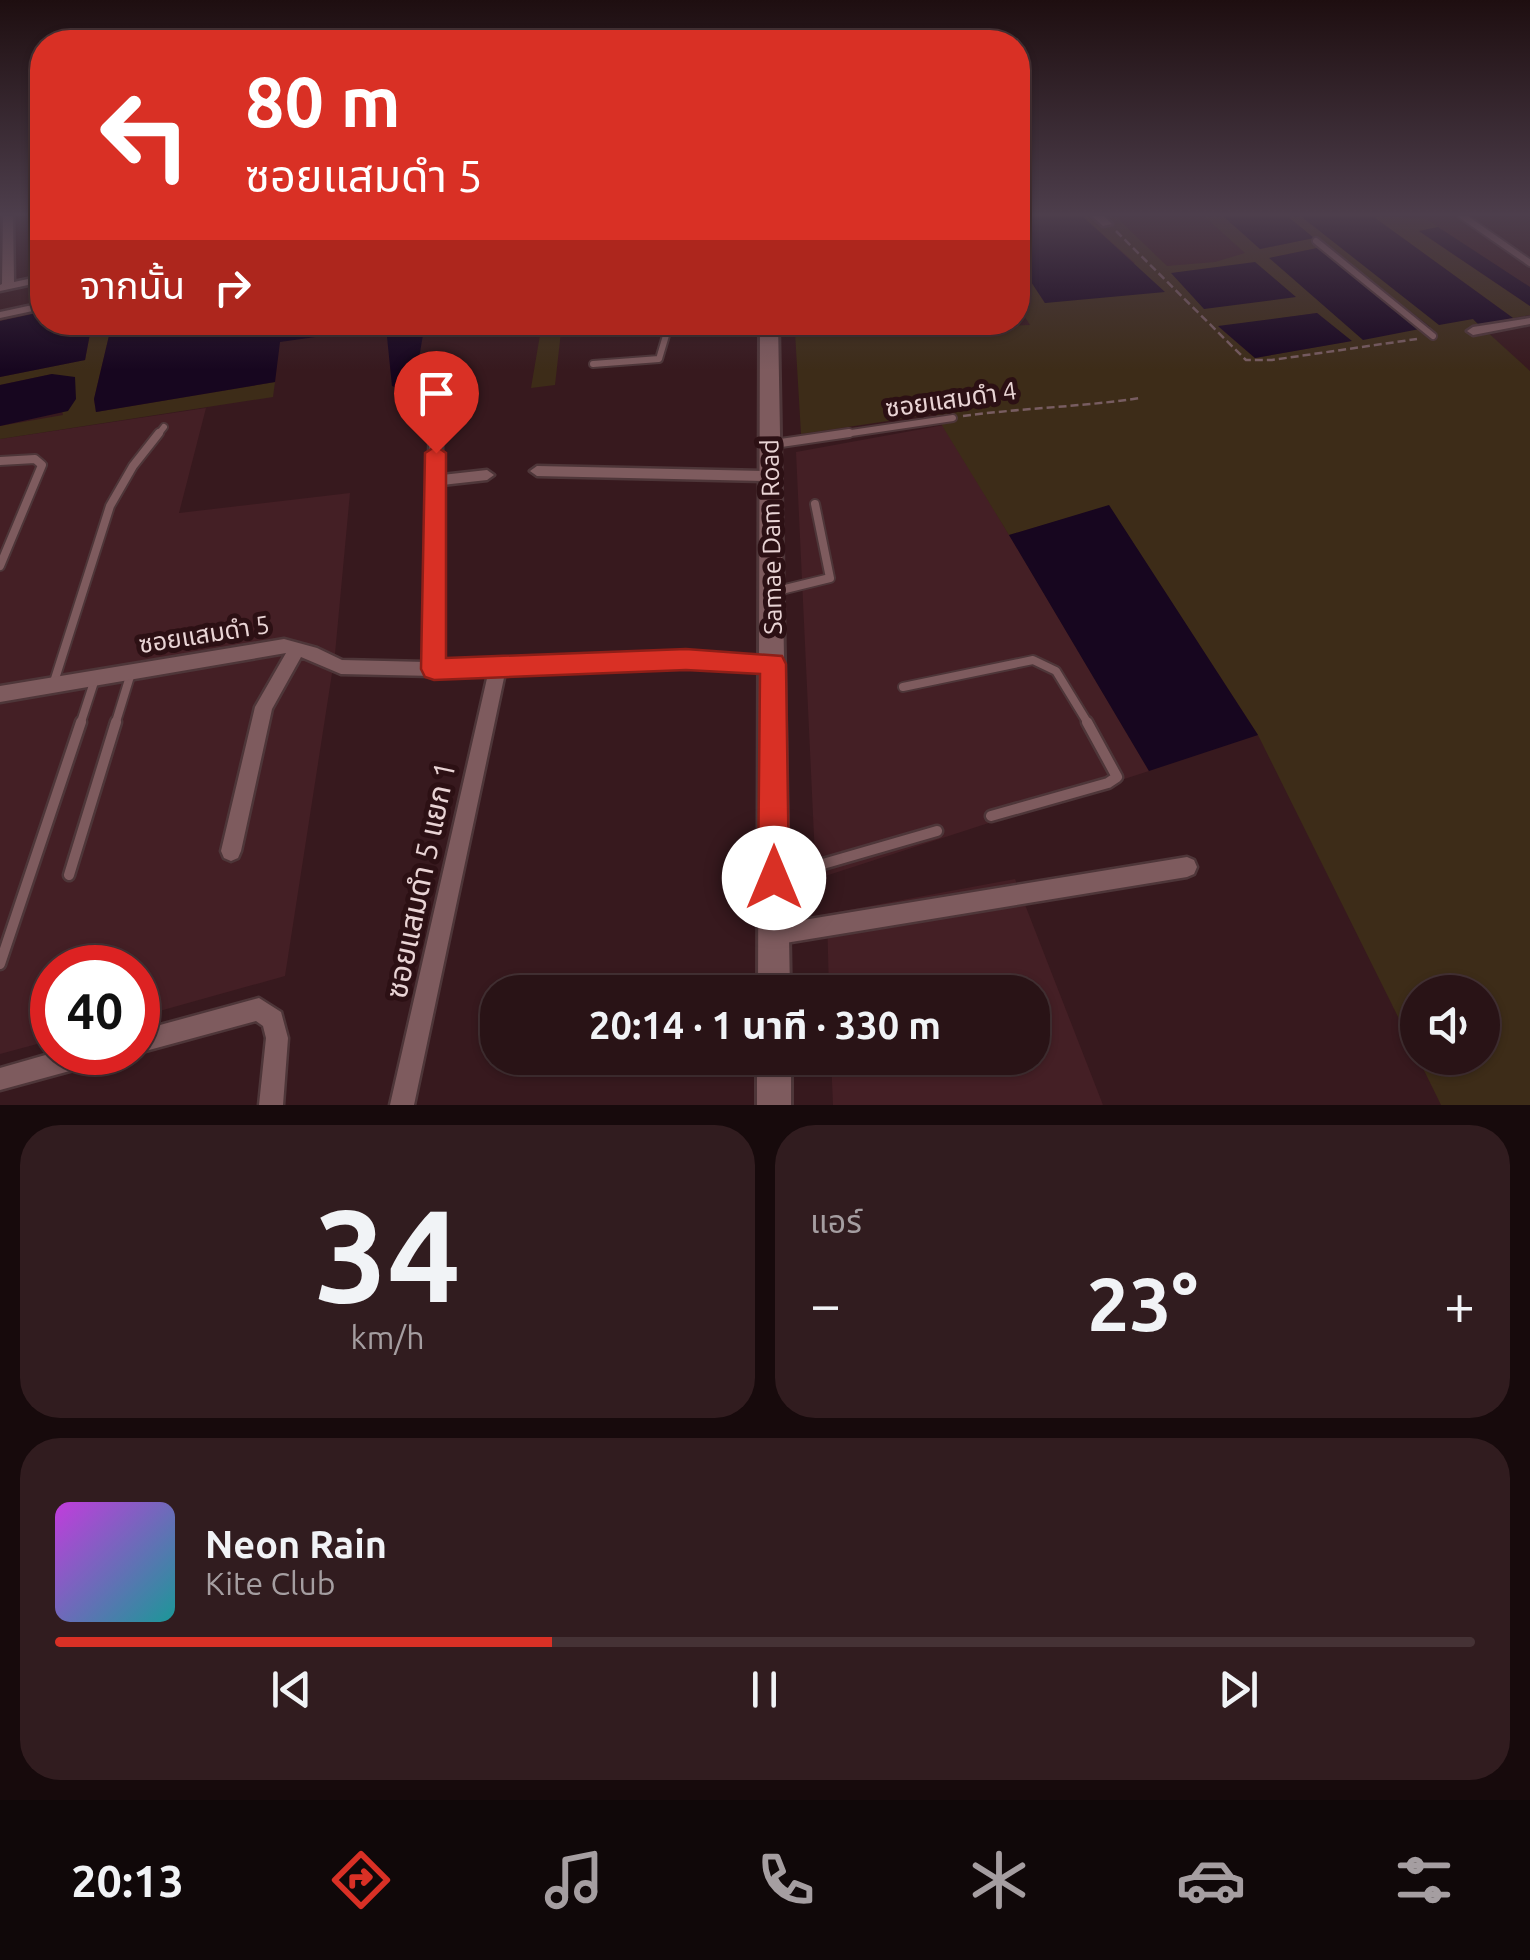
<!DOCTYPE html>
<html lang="th">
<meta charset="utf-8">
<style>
:root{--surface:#291316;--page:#311c1f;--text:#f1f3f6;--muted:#a59ea1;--line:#453235;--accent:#d93025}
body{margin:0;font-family:Ubuntu,"Noto Sans Thai",sans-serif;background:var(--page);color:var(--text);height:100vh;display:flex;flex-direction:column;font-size:38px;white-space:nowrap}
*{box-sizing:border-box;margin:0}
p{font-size:32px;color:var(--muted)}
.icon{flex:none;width:55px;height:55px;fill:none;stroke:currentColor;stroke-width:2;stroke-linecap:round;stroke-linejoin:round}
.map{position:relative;height:1105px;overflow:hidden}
.panel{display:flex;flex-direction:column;gap:20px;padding:20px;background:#170a0c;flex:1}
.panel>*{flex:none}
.top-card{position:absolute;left:30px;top:30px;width:1000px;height:305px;border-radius:40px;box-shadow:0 2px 8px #0004,0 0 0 2px var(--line);background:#d93025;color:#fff;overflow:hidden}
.fabs{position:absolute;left:1400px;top:975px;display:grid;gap:20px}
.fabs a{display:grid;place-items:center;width:100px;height:100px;border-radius:50%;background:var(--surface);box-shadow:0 2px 8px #0004,0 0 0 2px var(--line);font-size:50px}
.speed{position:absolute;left:30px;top:945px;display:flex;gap:20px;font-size:50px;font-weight:700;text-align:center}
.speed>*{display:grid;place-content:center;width:130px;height:130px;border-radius:50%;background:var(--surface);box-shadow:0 2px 8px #0004,0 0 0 2px var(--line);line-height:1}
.speed .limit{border:15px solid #d22;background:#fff;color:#111}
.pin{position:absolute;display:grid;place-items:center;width:85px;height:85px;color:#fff;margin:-102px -42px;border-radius:50% 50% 50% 0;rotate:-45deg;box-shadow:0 0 10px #0007}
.pin .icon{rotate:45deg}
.me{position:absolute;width:110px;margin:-55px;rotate:0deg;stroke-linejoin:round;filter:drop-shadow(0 0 8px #0008)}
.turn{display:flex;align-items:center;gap:35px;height:210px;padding:0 50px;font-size:45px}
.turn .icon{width:130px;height:130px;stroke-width:2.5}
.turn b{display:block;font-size:70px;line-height:85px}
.then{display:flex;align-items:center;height:95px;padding:0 50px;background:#0003;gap:20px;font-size:38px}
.big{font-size:75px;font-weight:700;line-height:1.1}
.panel .widget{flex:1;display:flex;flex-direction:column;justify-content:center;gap:15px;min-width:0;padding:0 35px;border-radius:40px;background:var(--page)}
.panel .dial{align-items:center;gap:0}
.dial b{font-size:130px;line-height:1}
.song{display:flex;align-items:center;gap:30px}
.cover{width:120px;height:120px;border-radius:15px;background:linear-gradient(135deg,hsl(290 70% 55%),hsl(180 70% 35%))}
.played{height:10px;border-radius:5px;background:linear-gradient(90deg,var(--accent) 35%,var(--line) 35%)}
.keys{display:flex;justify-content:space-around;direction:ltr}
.heat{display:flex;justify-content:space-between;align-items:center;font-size:55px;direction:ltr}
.panel .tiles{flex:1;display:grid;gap:20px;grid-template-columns:1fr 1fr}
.widget:last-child{grid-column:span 2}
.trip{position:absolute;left:480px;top:975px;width:570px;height:100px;border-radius:40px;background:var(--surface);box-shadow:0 2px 8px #0004,0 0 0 2px var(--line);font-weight:700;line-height:100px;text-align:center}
.tab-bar{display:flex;height:160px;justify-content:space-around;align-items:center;background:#100809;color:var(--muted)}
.tab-bar .icon{width:70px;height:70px}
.tab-bar .active{color:var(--accent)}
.tab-bar b{font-size:45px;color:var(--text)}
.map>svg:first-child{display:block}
.built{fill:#441f25}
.green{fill:#3d2c18;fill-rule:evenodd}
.water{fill:#17061f}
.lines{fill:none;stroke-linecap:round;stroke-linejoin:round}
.lane-far2-casing{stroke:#4e3639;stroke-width:10}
.lane-far1-casing{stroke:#4e3639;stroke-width:12}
.lane-casing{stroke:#4e3639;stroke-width:15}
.street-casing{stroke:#4e3639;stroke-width:5}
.secondary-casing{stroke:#4e3639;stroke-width:6}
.path{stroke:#785d61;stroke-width:2.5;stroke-dasharray:8 4;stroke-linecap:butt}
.lane-far2{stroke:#7e5b5e;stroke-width:6}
.lane-far1{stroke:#7e5b5e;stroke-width:8}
.lane{stroke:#7e5b5e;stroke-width:10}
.street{fill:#7e5b5e;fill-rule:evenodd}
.secondary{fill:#7e5b5e;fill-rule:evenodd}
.route{fill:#d93025;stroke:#8d1f18;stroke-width:2.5}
.labels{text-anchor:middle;stroke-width:10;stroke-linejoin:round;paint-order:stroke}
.street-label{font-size:25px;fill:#e9d4d5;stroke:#2c1014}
.near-street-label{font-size:30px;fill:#e9d4d5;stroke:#2c1014}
</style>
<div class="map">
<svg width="1530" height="1105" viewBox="0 0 1530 1105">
<rect width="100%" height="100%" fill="#37191e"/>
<path class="built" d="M206,408l-27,105 171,-20 -15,161 -50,322 -147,41v-49h-86v72l-52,14v-615z
M944,425l205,346 -333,108 -20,-427z
M1015,879l88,226h-270l-2,-47h201v-66h-203l-2,-78z"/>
<path class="green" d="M1081,215h33l53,51 48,-4 30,-9 -42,-38h19l38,34 53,-11 -27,-23h20l-2,3 169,101 57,52v734h-89l-23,-47h64v-66h-64v65l-160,-322 -149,-229 -100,29 -74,-121 -134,20 -6,-102 235,-7 -12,-19v-44l27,41 90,-40zM1327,246l102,80v1l-159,-69zM1317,313l34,28 -96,17 -36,-31z
M1371,215l55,4 12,8 -18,5 110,74v9l-17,3z
M92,323h20l-18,76 2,13 179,-30 -2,15 -273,42v-13l63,-11 -11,-41 -52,11v-8l85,-17z
M542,323h20l-7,62 -24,3z"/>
<path class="water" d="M1018,215h63l84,77 -120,11 -27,-41 3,-23z
M1222,215h64l28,23 -54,11z
M1306,215h65l142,103 -34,7 -6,-6 -34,6 -136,-107z
M1438,227l92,60v19l-111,-75z
M1327,246l103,81 -67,13 -94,-82z
M1255,262l41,35 -92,12 -33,-36z
M42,312v10l50,1 -7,37 -85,17v-56z
M1317,313l35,28 -97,17 -37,-32z
M112,323h313l-9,53 13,2 -4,12h-22l-11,-4 -6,-59 -106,15 -5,40 -179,30 -2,-13z
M52,374l23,3 1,22 -8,12 -68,15v-41z
M1109,505l149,230 -109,36 -140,-236z"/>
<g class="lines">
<defs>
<path id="lane-far2" d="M1461,215l69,48
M1316,241l117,95
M593,364l66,-5 11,-37
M157,436l7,-9
M831,436l122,-18"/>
<path id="lane-far1" d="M774,444l75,-11
M0,461l35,-2 7,6 -42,101
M773,592l57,-14 -15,-74
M53,685l57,-179 23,-40 26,-33
M903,687l130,-27 23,11 33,54
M80,725l15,-46
M115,725l16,-52"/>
<path id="lane" d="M991,816l117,-33 9,-6 -30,-55
M69,875l47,-153
M778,877l159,-46
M0,964l81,-242"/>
<path id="street" d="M3,215h10l1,67 28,-6v6l-42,9v-6l2,-1z
M1091,215h12l9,9 -9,2z
M42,303v6l-42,9v-6z
M1530,318v6l-57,11 -6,-4 6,-4z
M436,394l6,4v77l45,-5 7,5 -7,5 -45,5v176l244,-9 87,5 6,2 2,5 -2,5 -6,2 -87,-5 -181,7 -91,432h-24l98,-431 -54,2 -93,-2 -40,-17 -29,52 -31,142 -3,7 -7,3 -7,-3 -3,-7 34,-144 31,-54 -286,49v-16l284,-47 33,9 25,12 84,2 4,-264z
M537,466l230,5 7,5 -7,5 -230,-5 -7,-5z
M1187,857l7,3 3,7 -3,7 -7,3 -414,68 -7,-3 -3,-7 3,-7 7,-3z
M259,998l22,14 7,26 -5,67h-24l7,-67 -3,-12 -7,-5 -118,32 -1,-1 1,-21z
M56,1052h54l-3,8 -8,3 -99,27v-22z"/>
<path id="secondary" d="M760,322h18l12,670h-32z
M757,1058h34v47h-34z"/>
</defs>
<use href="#lane-far2" class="lane-far2-casing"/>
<use href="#lane-far1" class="lane-far1-casing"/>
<use href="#lane" class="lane-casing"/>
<use href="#street" class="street-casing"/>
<use href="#secondary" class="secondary-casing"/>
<path class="path" d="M1116,231l130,129h26l145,-21
M963,416c59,-8 118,-9 177,-18"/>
<use href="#lane-far2" class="lane-far2"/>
<use href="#lane-far1" class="lane-far1"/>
<use href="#lane" class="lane"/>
<use href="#street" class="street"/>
<use href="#secondary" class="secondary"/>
</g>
<linearGradient id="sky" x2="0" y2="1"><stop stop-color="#1e0e10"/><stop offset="0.58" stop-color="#4d3e4c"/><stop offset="1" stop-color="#4d3e4c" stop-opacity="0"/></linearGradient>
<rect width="1530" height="370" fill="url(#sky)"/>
<path class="route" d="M436,446l10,7v205l240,-9 96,7 4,8 3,214 -5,11 -10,4 -11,-4 -5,-11 2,-204 -74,-4 -252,10 -9,-3 -4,-8 4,-216z"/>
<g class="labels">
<g class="street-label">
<text transform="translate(951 399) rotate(-8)" y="9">ซอยแสมดำ 4</text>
<text transform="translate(771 537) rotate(-91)" y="9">Samae Dam Road</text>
<text transform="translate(204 634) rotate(-9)" y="9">ซอยแสมดำ 5</text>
</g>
<g class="near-street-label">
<text transform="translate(421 880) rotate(-78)" y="10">ซอยแสมดำ 5 แยก 1</text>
</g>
</g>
</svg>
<div class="fabs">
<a><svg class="icon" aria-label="sound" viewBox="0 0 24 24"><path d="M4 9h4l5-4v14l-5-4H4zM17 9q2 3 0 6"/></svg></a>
</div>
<div class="speed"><div class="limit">40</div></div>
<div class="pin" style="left:436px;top:453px;background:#d93025"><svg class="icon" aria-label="arrive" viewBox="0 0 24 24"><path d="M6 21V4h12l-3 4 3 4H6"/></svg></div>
<svg class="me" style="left:774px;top:878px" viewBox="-20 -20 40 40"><circle r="19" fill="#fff"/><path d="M0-13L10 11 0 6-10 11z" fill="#d93025"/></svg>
<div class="trip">20:14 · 1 นาที · 330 m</div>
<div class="top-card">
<div class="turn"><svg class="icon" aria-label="left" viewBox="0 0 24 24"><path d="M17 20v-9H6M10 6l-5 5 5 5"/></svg><div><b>80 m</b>ซอยแสมดำ 5</div></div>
<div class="then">จากนั้น<svg class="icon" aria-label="right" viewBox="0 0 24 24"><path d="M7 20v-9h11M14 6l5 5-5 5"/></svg></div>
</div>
</div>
<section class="panel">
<div class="tiles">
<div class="widget dial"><b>34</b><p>km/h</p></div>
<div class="widget"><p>แอร์</p>
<div class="heat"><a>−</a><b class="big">23°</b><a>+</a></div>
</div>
<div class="widget">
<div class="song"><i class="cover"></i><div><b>Neon Rain</b><p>Kite Club</p></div></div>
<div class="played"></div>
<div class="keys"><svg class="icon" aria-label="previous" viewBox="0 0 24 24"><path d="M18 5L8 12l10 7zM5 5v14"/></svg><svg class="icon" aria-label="pause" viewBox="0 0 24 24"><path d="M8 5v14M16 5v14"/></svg><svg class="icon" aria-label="next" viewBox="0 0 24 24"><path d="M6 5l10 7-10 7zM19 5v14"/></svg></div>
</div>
</div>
</section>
<nav class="tab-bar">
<b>20:13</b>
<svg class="icon active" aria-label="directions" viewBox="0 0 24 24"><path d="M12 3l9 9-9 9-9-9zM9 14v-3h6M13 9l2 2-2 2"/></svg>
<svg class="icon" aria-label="music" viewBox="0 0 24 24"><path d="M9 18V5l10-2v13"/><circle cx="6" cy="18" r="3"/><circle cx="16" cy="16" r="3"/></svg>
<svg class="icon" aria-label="phone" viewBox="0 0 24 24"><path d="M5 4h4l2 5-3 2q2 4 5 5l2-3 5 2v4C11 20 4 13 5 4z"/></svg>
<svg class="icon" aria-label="climate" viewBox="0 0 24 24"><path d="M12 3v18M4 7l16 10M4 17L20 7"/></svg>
<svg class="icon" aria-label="car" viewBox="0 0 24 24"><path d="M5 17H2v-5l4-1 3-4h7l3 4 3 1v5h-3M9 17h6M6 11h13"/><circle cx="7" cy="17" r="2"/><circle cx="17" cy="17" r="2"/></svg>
<svg class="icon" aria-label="filters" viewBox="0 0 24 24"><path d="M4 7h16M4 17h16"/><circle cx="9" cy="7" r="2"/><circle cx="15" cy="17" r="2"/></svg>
</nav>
